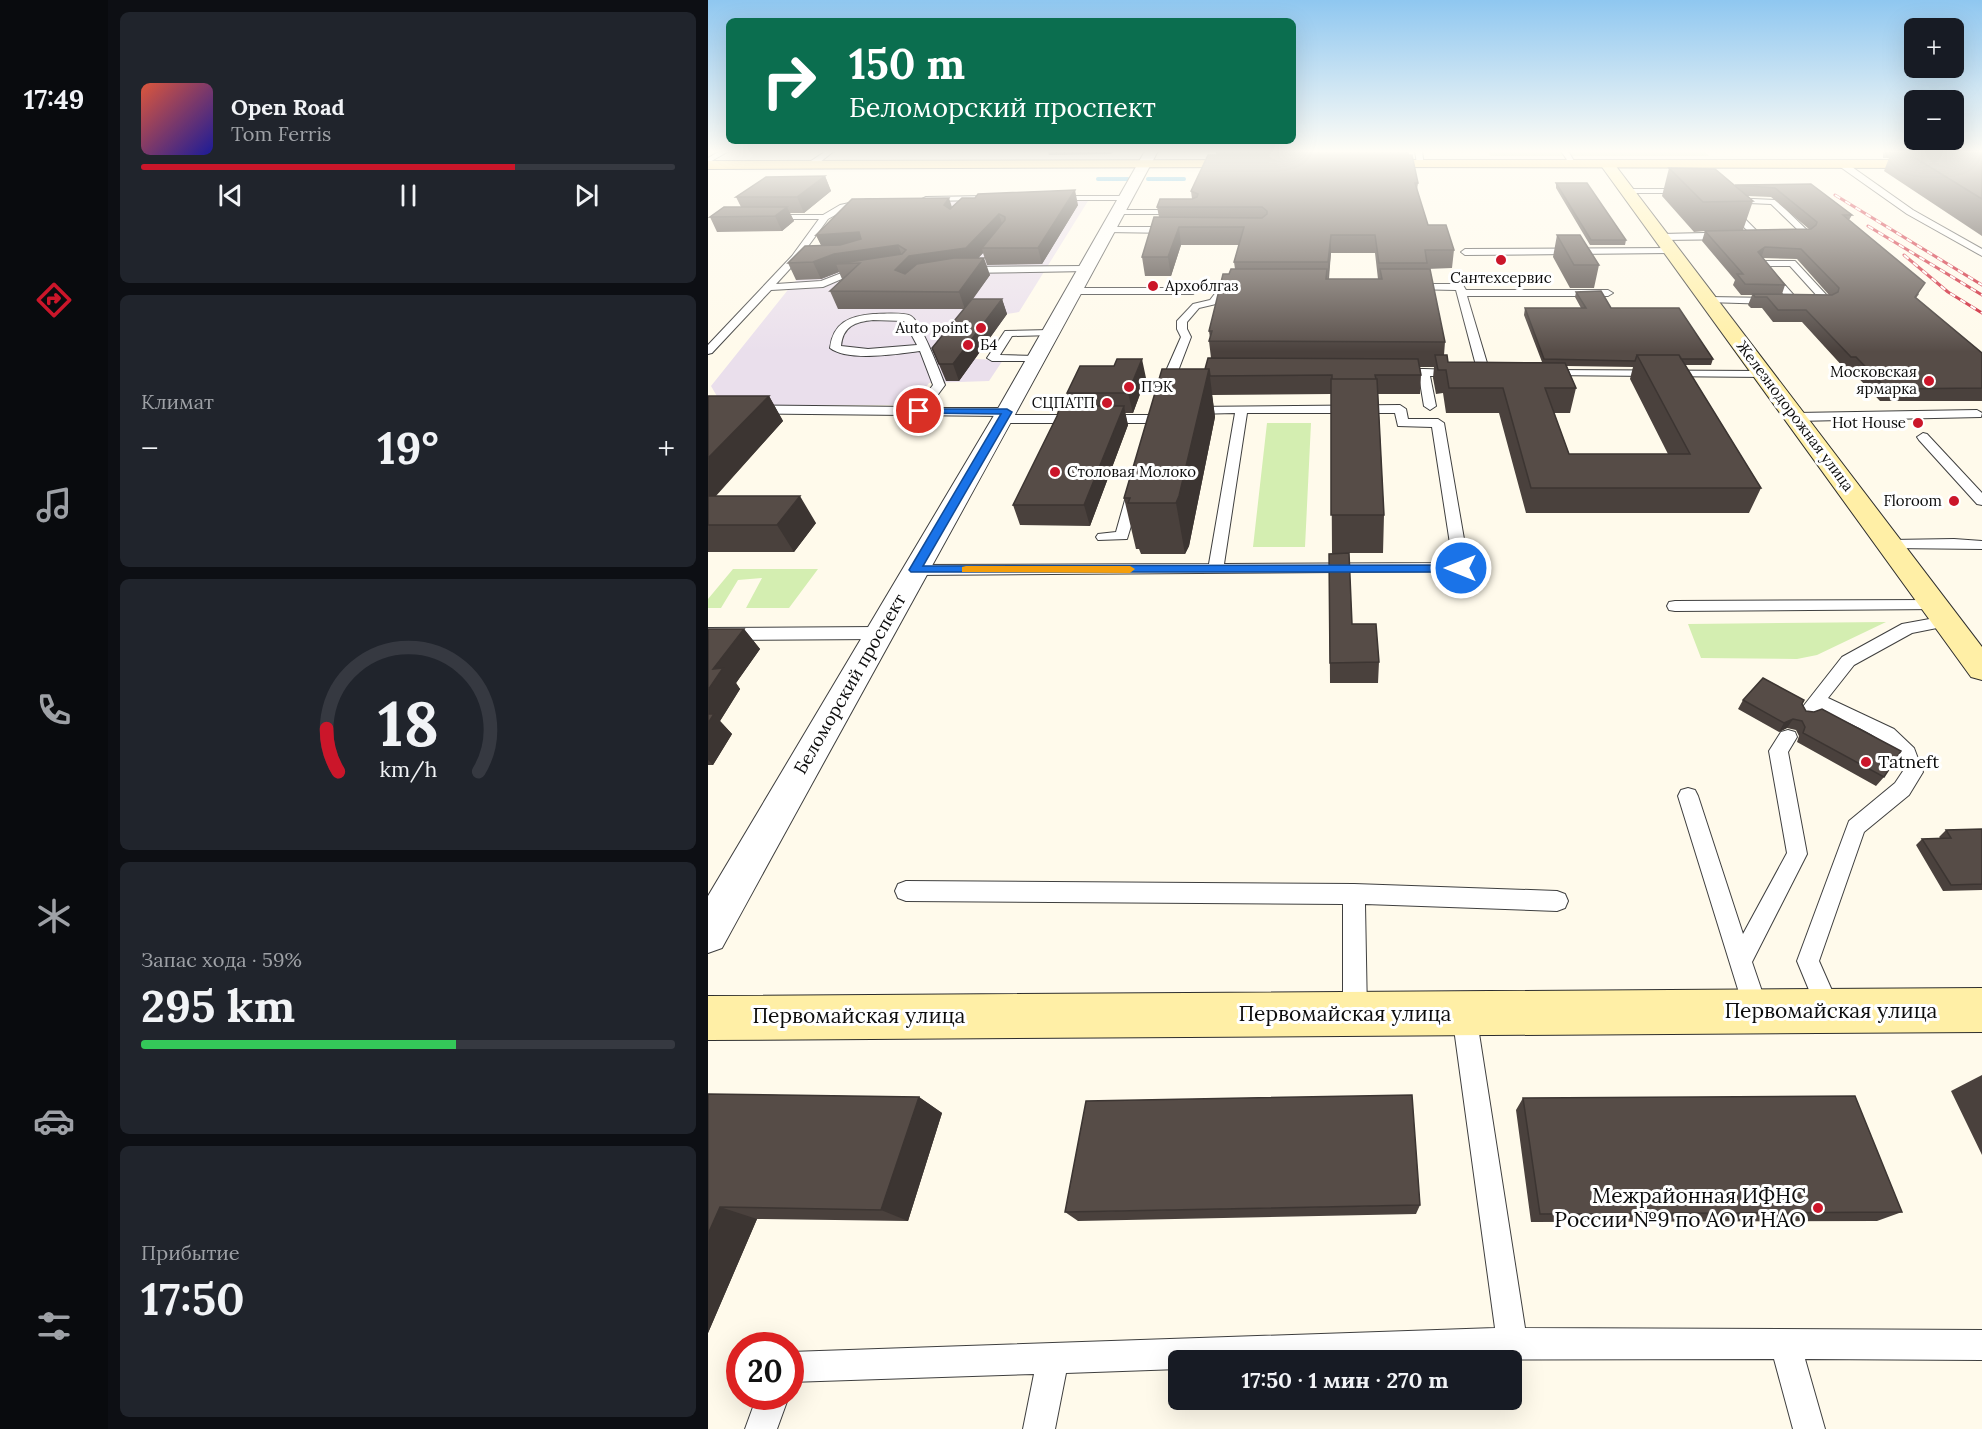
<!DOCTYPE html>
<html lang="ru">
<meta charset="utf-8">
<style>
:root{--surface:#171b24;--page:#20242c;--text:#f1f3f6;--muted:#9ea1a6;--line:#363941;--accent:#cb162a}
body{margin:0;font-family:Lora,serif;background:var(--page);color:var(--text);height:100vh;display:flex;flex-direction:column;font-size:22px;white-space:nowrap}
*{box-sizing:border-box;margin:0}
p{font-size:20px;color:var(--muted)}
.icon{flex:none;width:33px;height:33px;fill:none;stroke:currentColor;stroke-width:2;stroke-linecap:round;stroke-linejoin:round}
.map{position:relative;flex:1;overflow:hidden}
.panel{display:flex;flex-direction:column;gap:12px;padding:12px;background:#0d0f14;width:600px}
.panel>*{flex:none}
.hud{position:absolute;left:18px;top:18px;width:570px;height:126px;border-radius:9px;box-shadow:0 6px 24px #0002;background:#0b6e4f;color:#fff;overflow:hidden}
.controls{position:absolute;left:1196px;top:18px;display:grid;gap:12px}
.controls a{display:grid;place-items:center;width:60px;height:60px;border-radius:9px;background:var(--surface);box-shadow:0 6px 24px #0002;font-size:30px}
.speed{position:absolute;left:18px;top:1332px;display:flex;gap:12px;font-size:30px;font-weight:700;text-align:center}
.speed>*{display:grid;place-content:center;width:78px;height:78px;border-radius:50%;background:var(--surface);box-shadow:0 6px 24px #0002;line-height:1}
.speed .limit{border:9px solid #d22;background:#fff;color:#111}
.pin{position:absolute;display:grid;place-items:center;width:51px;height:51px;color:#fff;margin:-26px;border:3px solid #fff;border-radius:50%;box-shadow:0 2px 6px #0007}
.me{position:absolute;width:66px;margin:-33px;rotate:270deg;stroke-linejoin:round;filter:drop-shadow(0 0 4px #0008)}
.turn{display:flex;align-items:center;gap:21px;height:126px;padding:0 24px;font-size:27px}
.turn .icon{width:78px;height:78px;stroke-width:2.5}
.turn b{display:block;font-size:42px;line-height:51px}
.big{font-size:45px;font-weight:800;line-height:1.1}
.panel .card{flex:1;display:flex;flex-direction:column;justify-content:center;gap:9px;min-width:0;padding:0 21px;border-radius:9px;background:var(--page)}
.panel .dial{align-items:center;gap:0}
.dial svg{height:156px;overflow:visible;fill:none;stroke:var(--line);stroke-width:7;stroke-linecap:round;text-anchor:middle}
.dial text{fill:var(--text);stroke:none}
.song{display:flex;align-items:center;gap:18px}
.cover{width:72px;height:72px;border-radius:9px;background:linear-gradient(135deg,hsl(10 70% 55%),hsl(240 70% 35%))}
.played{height:6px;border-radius:3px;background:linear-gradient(90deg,var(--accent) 70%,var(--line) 70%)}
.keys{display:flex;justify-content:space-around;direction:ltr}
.heat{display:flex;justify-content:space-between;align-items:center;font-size:33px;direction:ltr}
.charge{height:9px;border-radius:4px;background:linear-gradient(90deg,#34c759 59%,var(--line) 0)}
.trip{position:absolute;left:460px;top:1350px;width:354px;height:60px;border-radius:9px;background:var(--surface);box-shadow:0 6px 24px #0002;font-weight:800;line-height:60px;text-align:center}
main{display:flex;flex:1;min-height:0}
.menu{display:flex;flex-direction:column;width:108px;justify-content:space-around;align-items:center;background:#090b0e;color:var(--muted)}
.menu .icon{width:42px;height:42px}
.menu .on{color:var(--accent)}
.menu b{font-size:27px;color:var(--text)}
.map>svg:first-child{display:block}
.industrial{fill:#eadfec}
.green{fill:#d4eeb1}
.forest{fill:#b8e08e}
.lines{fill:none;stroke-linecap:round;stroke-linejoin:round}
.stream{stroke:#29a0db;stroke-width:4}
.lane-casing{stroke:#3f3f3f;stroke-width:2}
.street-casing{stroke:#3f3f3f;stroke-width:2}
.secondary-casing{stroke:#2e2e2e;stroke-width:2}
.primary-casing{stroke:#1d1d1d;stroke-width:2}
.lane{fill:#fff;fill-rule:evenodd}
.street{fill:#fff;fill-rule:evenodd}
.secondary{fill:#ffefa6;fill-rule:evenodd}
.primary{fill:#ffcd5b;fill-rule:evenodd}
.rail-casing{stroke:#cb162a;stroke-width:3}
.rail{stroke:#fff;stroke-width:2;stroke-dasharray:6;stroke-linecap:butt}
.wall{fill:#4a413d;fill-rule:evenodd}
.shaded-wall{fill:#3c3532}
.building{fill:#564c47;stroke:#3c3532;stroke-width:1.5}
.route{fill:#1a73e8;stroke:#114b97;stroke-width:1.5}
.slow{fill:#f59e0b}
.poi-dot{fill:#cb162a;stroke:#fff;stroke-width:2}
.labels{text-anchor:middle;stroke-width:6;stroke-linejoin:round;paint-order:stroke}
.far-poi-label{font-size:15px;fill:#0c0c0c;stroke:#fff;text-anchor:end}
.far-street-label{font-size:15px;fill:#0c0c0c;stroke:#fff}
.street-label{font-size:18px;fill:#0c0c0c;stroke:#fff}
.poi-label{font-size:18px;fill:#0c0c0c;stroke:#fff;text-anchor:start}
.near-street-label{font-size:21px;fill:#0c0c0c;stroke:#fff}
.near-poi-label{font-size:21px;fill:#0c0c0c;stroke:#fff;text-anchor:end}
</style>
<main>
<nav class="menu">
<b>17:49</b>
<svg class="icon on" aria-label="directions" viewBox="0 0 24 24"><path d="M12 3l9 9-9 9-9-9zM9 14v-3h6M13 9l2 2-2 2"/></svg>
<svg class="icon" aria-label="music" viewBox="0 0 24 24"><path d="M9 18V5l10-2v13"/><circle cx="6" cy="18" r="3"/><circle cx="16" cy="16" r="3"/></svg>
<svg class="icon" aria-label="phone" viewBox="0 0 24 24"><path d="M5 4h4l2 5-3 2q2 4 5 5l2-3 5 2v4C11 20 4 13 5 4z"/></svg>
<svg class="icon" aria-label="climate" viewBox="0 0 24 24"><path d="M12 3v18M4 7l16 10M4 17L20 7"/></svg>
<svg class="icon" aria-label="car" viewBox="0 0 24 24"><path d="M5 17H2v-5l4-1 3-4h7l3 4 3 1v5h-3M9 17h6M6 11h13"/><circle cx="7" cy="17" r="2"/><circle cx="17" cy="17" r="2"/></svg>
<svg class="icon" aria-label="filters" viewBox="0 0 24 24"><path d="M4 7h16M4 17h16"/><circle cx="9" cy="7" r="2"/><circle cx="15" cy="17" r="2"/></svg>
</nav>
<section class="panel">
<div class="card">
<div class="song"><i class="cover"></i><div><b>Open Road</b><p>Tom Ferris</p></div></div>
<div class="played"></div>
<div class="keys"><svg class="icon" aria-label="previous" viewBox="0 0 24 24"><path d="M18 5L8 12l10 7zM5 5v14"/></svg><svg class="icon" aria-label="pause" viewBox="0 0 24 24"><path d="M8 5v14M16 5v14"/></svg><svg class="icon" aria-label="next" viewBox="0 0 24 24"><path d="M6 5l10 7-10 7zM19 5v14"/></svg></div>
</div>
<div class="card"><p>Климат</p>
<div class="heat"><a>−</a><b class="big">19°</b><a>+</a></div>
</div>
<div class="card dial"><svg viewBox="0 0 100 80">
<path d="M14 69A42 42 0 1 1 86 69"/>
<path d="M14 69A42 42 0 0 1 8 47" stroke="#cb162a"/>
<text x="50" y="56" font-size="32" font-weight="700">18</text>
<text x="50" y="72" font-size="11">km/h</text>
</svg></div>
<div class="card"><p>Запас хода · 59%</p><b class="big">295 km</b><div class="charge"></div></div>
<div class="card"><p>Прибытие</p><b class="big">17:50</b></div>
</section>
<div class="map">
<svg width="1274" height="1429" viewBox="0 0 1274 1429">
<rect width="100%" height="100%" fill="#fffaeb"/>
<path class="industrial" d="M185,200l195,1 -69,111 -12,2 -32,45 28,1 -14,21 -60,2 -16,22h-173l-22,-7 -7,-12 80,-100 20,-21z"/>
<path class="green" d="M559,423h44l-6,124h-52z
M25,569h85l-29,39h-43l16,-30 -24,2 -17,28h-13v-9z
M1178,622l-69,33 -20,4 -96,-1 -13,-34z"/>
<path class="forest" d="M780,151h216l5,5h-219z"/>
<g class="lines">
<path class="stream" d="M390,179h30
M440,179h36"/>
<defs>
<path id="lane" d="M12,151h9l-21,12v-5z
M118,151h8l-20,16h-6v-4z
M707,151h7l2,15 -7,-2z
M853,151h7l9,15h-6z
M1131,162h6l68,48 69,39v7l-75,-42 -68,-48z
M919,189h61l4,2 -4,2h-64l-1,-2z
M280,196v4h-3l-59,1 -4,-2 4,-2z
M344,196h76l4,2 -4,2h-79v-4z
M1021,198l47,2 35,34 -4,3h-21v-4l14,-1 -29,-28 -45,-2v-4z
M160,199h3v4l-25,6 -18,10 -30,41 -22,24 45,-3 18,-7 25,-5 3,1v4l-23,4 -21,9 -52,3 -59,63 -4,1v-9l84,-89 27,-37h-55v-4h59l17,-10z
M1017,205h6l26,26v4l-9,4 -87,1 -4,-3 4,-3 88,-2 -24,-23z
M411,210h62l4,2 -4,2h-65v-4z
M401,227h64l4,3 -4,3 -67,-1v-4z
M966,248l1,2 -4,3 -206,2 -4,-3 4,-3z
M1050,261h37l37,40 -5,3 -17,-1v-4l9,-1 -29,-32h-22l31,35 -8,2 -33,-38z
M378,266l5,3 -2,2 -126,2 -5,-3 5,-3z
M528,283l3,1v4l-13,3 -10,13 -17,4 -12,14v7l4,8 -13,34 -2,2h-8l-2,-2 15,-34 -4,-8v-8l16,-17 17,-4 10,-13z
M702,284h50l3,1 3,5h142l5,3 -5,3h-141l23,77 -6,3 -6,-3 -22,-83 -49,-1v-4z
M487,285l5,3 -7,6h-119l-5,-3 5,-3h116z
M1001,297l64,1 5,3 -5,3 -67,-2v-4z
M165,314c8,0 32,-2 38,2 10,6 29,56 34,69l-17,23h79l6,4 -5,3h147l6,4 -6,4h-152l-6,-4 5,-3 -294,-3v-8l208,2 17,-22 -13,-34c-23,3 -72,11 -90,-3 3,-25 19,-32 43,-34zM165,320l31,1 13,24 -49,4 -27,-3c2,-20 14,-24 32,-26z
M342,330l5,3 -1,2 -42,1 -12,19 36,1 5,3 -1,2h-48l-5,-3 18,-27z
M716,369l32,1 6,3 -6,3h-26l6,30 -6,4 -6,-4 -5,-30 -22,-1 -6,-3 6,-3z
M839,370l217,1 6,3 -6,3 -221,-2 -2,-2z
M692,405l6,4 2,10h30l6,4 25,145 -3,3 -551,4 -8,-5 8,-5 294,-1 26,-151 -41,1 -6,-4 2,-3zM539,413h148l3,13 34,1 21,136 -229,1z
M1269,410l5,3 -1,4 -185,4 -6,-4 6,-4z
M1215,433l4,1 55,59v12l-5,-1 -58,-64 -2,-3z
M426,489l7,4 -14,46 -29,1 -2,-3 2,-3 18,-2 11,-39z
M1246,539l28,2v8l-91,-1 -7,-4 7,-4z
M1226,600l6,1 2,4 -2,4 -265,2 -6,-1 -2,-4 2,-4 6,-1z
M1238,616l6,1 2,4 -2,4 -40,8 -58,32 -26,33 66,31 20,19 9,24 -14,23 -45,37 -45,129 22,50 -4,8 -8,4 -8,-4 -24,-58 52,-140 46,-38 8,-12c-11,-35 -52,-46 -83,-61 -6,7 -9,11 -19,8l-3,-5 44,-56 60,-33z
M170,627l6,2 2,4 -2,4 -6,2 -170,1v-12z
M1080,730l7,2 2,5 -9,15 19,102 -55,108 17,50 -4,8 -8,4 -8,-4 -4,-8 -67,-216 3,-6 7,-2 7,2 3,6 45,138 44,-81 -18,-102 12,-19z
M198,881l448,3 203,7 8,3 3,7 -3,7 -8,3 -192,-7 2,110 -4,8 -8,4 -8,-4 -4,-8v-110l-437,-3 -8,-3 -3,-7 3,-7z
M756,1002l8,4 4,8 49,314 457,2v30l-177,-1 20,70h-32l-19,-70 -595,1v9l-113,4 -11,56h-32l11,-55 -244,8v-30l705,-24 -43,-314 4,-8z
M49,1396h32l-12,33h-32z"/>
<path id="street" d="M437,151h13c-143,267 -291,531 -436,797l-14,5v-57l288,-484z"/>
<path id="secondary" d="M899,160l5,1 370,486v33l-11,-3 -369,-510 -1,-3z
M1274,988v44l-1274,8v-44z"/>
<path id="primary" d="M540,160l6,4 -1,3 -545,2v-8z
M661,160h613v8l-618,-1 -1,-3z"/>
</defs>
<use href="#lane" class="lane-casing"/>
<use href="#street" class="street-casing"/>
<use href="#secondary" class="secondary-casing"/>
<use href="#primary" class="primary-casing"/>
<use href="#lane" class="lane"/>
<use href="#street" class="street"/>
<use href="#secondary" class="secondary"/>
<use href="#primary" class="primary"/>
<defs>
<path id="rail" d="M1127,195l147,90
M1160,226l114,69
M1196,255l44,37 34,21"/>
</defs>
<use href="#rail" class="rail-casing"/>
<use href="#rail" class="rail"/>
</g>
<path class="wall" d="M340,151h65l-2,3 -62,1z
M508,151h193v4l9,28 -1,7 11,35 26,25 -2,18 -25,1 18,73 -1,13 4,7h94l-18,-47 1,-7h56l-6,-11 1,-5 137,67 -2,6h-26l76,123 -12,25h-223l-27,-100h-53l-3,-20 -7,1 -3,-16 1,-11h-14l1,8 -1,19h-42l6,121 -1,38h-51l-1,-159 -119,1 3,22 -26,129 -4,8h-44l-2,-5h-3l-12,-51 81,-129 6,-11 -2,-17 1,-3 -1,-7 20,-57 6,-5 -1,-7 5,-17h-58l-10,31h-26l-3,-19 17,-40 -2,-10 35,-8 -1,-8 25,-36zM623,253h44l3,26h-49zM859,366l66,1 -3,12 38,75h-99l-15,-41h16l6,-25z
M1175,151h99v85l-98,-65 5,-13h-6z
M961,168l66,17 76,-1 41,31 -3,5 70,74 -3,4 66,55v48h-102l-30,-32h-5l-43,-47h-29l-11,-14h-11l-3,-3 4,-10h-11l-8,-10 2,-5 -33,-39 3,-10 -11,1 -32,-36zM1040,196l23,1 38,32 -66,1 10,-29zM1055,258l34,1 32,36 -47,-1 3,-9z
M117,176l6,15 -27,22h-14l4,8 -12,10 -65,1 -7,-15 31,-10 -5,-10z
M848,183l70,57 -1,5h-35l-34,-57z
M370,205l-36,59 -55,1 -4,-12 -5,5 12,17 -17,24h29l5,15 -48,67h-13l-14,-33 32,-39h-126l-8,-18 12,-12 -3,-7 -18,7 -25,1 -8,-17 33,-18 -5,-10 136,-28z
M849,235l42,30 -5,23h-24l-17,-31z
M438,378l-13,35h-8l3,12 -38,101 -70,-1 -7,-20 57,-99 -3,-13z
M0,396h61l14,25 -67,75 100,27 -22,29h-86z
M621,554l23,70 27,38 -1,21h-48z
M0,629h36l16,20 -24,34 4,6 -20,32 12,13 -19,31h-5z
M1035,700l59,4 4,7 78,66 -8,9 -79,-44 2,-6 -3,-6 -9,-2 -8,4 -41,-23z
M1274,829v61l-39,1 -27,-46 6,-6 18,-1 -1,-1 7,-7z
M1274,1075v80l-31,-64z
M0,1094l211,3 23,16 -34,108 -151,-2 -49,114z
M815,1098l379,114 -25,9 -346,1 -15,-112z
M712,1205l-4,9 -338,7 -13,-9z"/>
<path class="shaded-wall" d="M117,176l6,15 -27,22 -7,-16z
M367,190l3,15 -36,59 -4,-16z
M241,198l5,15 -10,-8z
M79,207l7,14 -12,10 -7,-15z
M291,214l5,16 -22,18 1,5 -11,12 -70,22 -42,-24 -24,1 3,8 -18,7 -8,-17 21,-8 64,-9 6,16 5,-5z
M471,227l2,18 -10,31 -3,-19z
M151,232l7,16 -42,3 -8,-16z
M623,235v18l-3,28v-19z
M1057,247l-4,11 -3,-6z
M276,258l6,17 -25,34 -6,-17z
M294,299l5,15 -48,67 -6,-17z
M434,359l4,19 -13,35 -5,-20z
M501,369l6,48 -26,129 -4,8 -9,-51z
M61,396l14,25 -75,83v-46z
M416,406l4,19 -38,101 -6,-21z
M92,496l16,27 -22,29 -17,-27z
M36,629l16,20 -24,34 4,6 -20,32 12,13 -19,31 -5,-5v-70l5,-21z
M1085,719l-6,9 -8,4 5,-9z
M211,1097l23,16 -34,108 -27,-11z
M12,1207l37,12 -49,114v-99z"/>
<path class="building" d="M1196,151h78v48z
M500,155h204l6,28h-3l13,42h18l8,25h-29l2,13h-48l-4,-28h-44l-3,27h-94l10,-35h-65l-11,30h-26l12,-40 108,1 5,-4v-3l-5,-4h-105l3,-8h32l5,-2 1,-3 -7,-3z
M961,168l46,1 38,32 -50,1z
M117,176l-28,21h-61l30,-20z
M848,183h31l39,57h-35z
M1103,184l41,31h-9l82,68 -10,14 67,56v35l-95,1 -31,-32h-5l-45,-47h-28l-11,-13h-12l-2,-3 79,1 6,-3 1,-4 -38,-39 -36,-2 -7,5 27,33 -40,-1 -8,-10h6l-38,-43 106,-2 5,-4 1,-3 -42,-34 -40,-3z
M367,190l-37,58h-56l23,-28v-3l-6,-3 -33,34 -57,8 -14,14 10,4 12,-10 37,-6h30l-25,34 -129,-1 30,-28 -24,1 66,-10 4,-4 -8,-5 -64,9 -21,8 -25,1 17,-17 35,-1 21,-6 -2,-7 -43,3 36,-36 97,-1 -5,7 6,4 12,-11h13l3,-4z
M16,207h63l-12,9 -65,1z
M849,235h23l19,30h-25z
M523,269h96l-1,10h56l-2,-10h50l15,73 -236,-1 3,-10h-3l14,-57h6z
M893,291l10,17h68l34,51h-32l-2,-4h-42l-2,6 -91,-2 -19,-51h61l-10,-16z
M264,299h30l-49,65h-14l-7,-16z
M727,355h12l1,7 117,1 11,25h-31l24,66h121l-53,-99h42l82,133h-230l-28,-100h-54l-3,-18h-8z
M500,358l210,1 3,16h-46l1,4h-44v-4l-122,1 -1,-7h-4z
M409,359h25l-14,34h-61l13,-27h34z
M454,369h47l-30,127 -3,7h-48l2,-5h-6z
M623,379h46l7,136h-53z
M0,396h61l-61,62z
M352,406h64l-40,99h-71l44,-89z
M0,496h92l-23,29h-69z
M641,553l3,71h24l3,38 -49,1 -1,-109z
M0,629h36l-31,40 10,-1 -15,22z
M1055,678l41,22 -2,4 4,7 8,1 8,-3 79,42 -17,26 -81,-44 2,-6 -3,-6 -9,-2 -9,4 -41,-23z
M0,714h6l-6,9z
M1274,829v55l-31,1 -29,-46 29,-1 -5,-8z
M0,1094l211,3 -38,113 -161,-3 -12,27z
M704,1095l8,110 -355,7 21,-111z
M1147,1096l47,116 -362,2 -17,-116z"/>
<linearGradient id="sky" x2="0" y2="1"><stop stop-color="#8fc7f0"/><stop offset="0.43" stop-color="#fffdf6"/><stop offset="1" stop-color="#fffdf6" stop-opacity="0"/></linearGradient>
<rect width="1274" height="352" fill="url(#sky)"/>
<path class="route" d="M208,409h91l5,3 -89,154 538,-1 6,3 -6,4h-550l-2,-2 92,-156 -82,-1h-3z"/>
<path class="slow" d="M258,566h164l5,3 -5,4 -168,-1v-5z"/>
<g class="poi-dot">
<circle cx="793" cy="260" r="6"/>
<circle cx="445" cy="286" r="6"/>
<circle cx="273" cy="328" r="6"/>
<circle cx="260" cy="345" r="6"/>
<circle cx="1221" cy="381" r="6"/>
<circle cx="421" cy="387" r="6"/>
<circle cx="399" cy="403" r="6"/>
<circle cx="1210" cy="423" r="6"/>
<circle cx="347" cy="472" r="6"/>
<circle cx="1246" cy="501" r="6"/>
<circle cx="1158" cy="762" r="6"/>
<circle cx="1110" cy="1208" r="6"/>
</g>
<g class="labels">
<g class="far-poi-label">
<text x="793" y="283" text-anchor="middle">Сантехсервис</text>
<text x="457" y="291" text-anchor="start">Архоблгаз</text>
<text x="261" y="333">Auto point</text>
<text x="272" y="350" text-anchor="start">Б4</text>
<text x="1209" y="377">Московская<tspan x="1209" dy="17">ярмарка</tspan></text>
<text x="433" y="392" text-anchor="start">ПЭК</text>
<text x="387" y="408">СЦПАТП</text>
<text x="1198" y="428">Hot House</text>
<text x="359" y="477" text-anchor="start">Столовая Молоко</text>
<text x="1234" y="506">Floroom</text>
</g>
<g class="far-street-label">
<text transform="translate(1087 416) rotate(53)" y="5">Железнодорожная улица</text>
</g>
<g class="street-label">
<text transform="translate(142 684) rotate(-60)" y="6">Беломорский проспект</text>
</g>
<g class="poi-label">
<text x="1170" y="768">Tatneft</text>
</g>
<g class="near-street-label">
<text x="1123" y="1018">Первомайская улица</text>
<text x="637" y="1021">Первомайская улица</text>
<text x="151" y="1023">Первомайская улица</text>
</g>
<g class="near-poi-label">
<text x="1098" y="1203">Межрайонная ИФНС<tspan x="1098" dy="24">России №9 по АО и НАО</tspan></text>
</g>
</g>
</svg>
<div class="controls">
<a>+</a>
<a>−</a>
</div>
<div class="speed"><div class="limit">20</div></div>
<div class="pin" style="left:211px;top:411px;background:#d93025"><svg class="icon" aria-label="arrive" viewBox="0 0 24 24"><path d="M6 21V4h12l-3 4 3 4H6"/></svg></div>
<svg class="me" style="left:753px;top:568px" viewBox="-20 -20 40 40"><circle r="17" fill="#1a73e8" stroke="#fff" stroke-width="3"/><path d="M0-11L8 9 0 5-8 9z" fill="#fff"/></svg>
<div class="trip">17:50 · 1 мин · 270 m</div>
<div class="hud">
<div class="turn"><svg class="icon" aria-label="right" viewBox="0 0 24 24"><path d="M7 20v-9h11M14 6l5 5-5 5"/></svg><div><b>150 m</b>Беломорский проспект</div></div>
</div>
</div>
</main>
